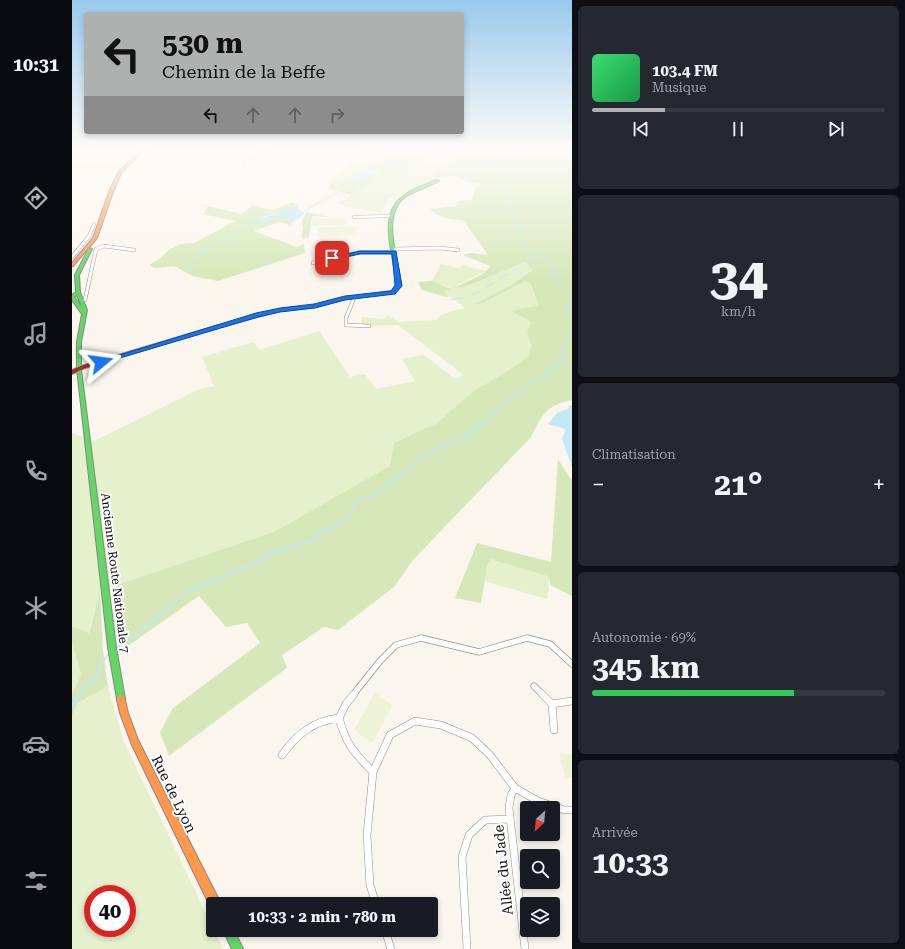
<!DOCTYPE html>
<html lang="fr">
<meta charset="utf-8">
<style>
:root{--surface:#171b24;--page:#242831;--text:#f1f3f6;--muted:#9ea1a6;--line:#363941;--accent:#afb0b0}
body{margin:0;font-family:"Roboto Serif",serif;background:var(--page);color:var(--text);height:100vh;display:flex;flex-direction:column;font-size:15px;white-space:nowrap}
*{box-sizing:border-box;margin:0}
p{font-size:13px;color:var(--muted)}
.icon{flex:none;width:22px;height:22px;fill:none;stroke:currentColor;stroke-width:2;stroke-linecap:round;stroke-linejoin:round}
.map{position:relative;flex:1;overflow:hidden}
.panel{display:flex;flex-direction:column;gap:6px;padding:6px;background:#0d0f14;width:333px}
.panel>*{flex:none}
.hud{position:absolute;left:12px;top:12px;width:380px;height:122px;border-radius:4px;box-shadow:0 2px 6px #0003;background:#afb0b0;color:#111;overflow:hidden}
.needle{width:26px;rotate:206deg}
.fabs{position:absolute;left:448px;top:801px;display:grid;gap:8px}
.fabs a{display:grid;place-items:center;width:40px;height:40px;border-radius:4px;background:var(--surface);box-shadow:0 2px 6px #0003;font-size:20px}
.speed{position:absolute;left:12px;top:885px;display:flex;gap:8px;font-size:20px;font-weight:700;text-align:center}
.speed>*{display:grid;place-content:center;width:52px;height:52px;border-radius:50%;background:var(--surface);box-shadow:0 2px 6px #0003;line-height:1}
.speed .limit{border:6px solid #d22;background:#fff;color:#111}
.pin{position:absolute;display:grid;place-items:center;width:34px;height:34px;color:#fff;margin:-17px;border-radius:8px;box-shadow:0 2px 6px #0006}
.me{position:absolute;width:44px;margin:-22px;rotate:74deg;stroke-linejoin:round;filter:drop-shadow(0 0 3px #0008)}
.turn{display:flex;align-items:center;gap:14px;height:84px;padding:0 12px;font-size:18px}
.turn .icon{width:52px;height:52px;stroke-width:2.5}
.turn b{display:block;font-size:28px;line-height:34px}
.lanes{display:flex;align-items:center;height:38px;padding:0 12px;background:#0003;justify-content:center;gap:20px;direction:ltr}
.lanes .off{opacity:.35}
.big{font-size:30px;font-weight:700;line-height:1.1}
.panel .widget{flex:1;display:flex;flex-direction:column;justify-content:center;gap:6px;min-width:0;padding:0 14px;border-radius:6px;background:var(--page)}
.panel .dial{align-items:center;gap:0}
.dial b{font-size:52px;line-height:1}
.song{display:flex;align-items:center;gap:12px}
.cover{width:48px;height:48px;border-radius:6px;background:linear-gradient(135deg,hsl(140 70% 55%),hsl(140 70% 35%))}
.played{height:4px;border-radius:2px;background:linear-gradient(90deg,var(--accent) 25%,var(--line) 25%)}
.keys{display:flex;justify-content:space-around;direction:ltr}
.heat{display:flex;justify-content:space-between;align-items:center;font-size:22px;direction:ltr}
.charge{height:6px;border-radius:3px;background:linear-gradient(90deg,#34c759 69%,var(--line) 0)}
.trip{position:absolute;left:134px;top:897px;width:232px;height:40px;border-radius:4px;background:var(--surface);box-shadow:0 2px 6px #0003;font-weight:700;line-height:40px;text-align:center}
main{display:flex;flex:1;min-height:0}
.tabs{display:flex;flex-direction:column;width:72px;justify-content:space-around;align-items:center;background:#090b0e;color:var(--muted)}
.tabs .icon{width:28px;height:28px}
.tabs .on{color:var(--accent)}
.tabs b{font-size:18px;color:var(--text)}
.map>svg:first-child{display:block}
.green{fill:#e5f0cc;fill-rule:evenodd}
.forest{fill:#d6e8b9}
.pitch{fill:#eff3d6}
.water{fill:#c2e9f5}
.lines{fill:none;stroke-linecap:round;stroke-linejoin:round}
.stream-far3{stroke:#c2e9f5;stroke-width:1}
.stream-far2{stroke:#c2e9f5;stroke-width:1.5}
.stream-far1{stroke:#c2e9f5;stroke-width:2}
.stream{stroke:#c2e9f5;stroke-width:2.5}
.street-far3-casing{stroke:#93918d;stroke-width:3.5}
.street-far2-casing{stroke:#93918d;stroke-width:4}
.street-far1-casing{stroke:#93918d;stroke-width:7}
.street-casing{stroke:#93918d;stroke-width:8}
.fast-casing{stroke:#898783;stroke-width:2}
.slow-casing{stroke:#898783;stroke-width:2}
.jam-casing{stroke:#898783;stroke-width:2}
.street-far3{stroke:#fefefc;stroke-width:2.5}
.street-far2{stroke:#fefefc;stroke-width:3}
.street-far1{stroke:#fefefc;stroke-width:5.5}
.street{stroke:#fefefc;stroke-width:7}
.fast{fill:#63d668;fill-rule:evenodd}
.slow{fill:#ff974d;fill-rule:evenodd}
.jam{fill:#b3261e;fill-rule:evenodd}
.route{fill:#1a73e8;stroke:#114b97}
.labels{text-anchor:middle;stroke-width:4;stroke-linejoin:round;paint-order:stroke}
.street-label{font-size:12px;fill:#0b0b0b;stroke:#fff}
.near-street-label{font-size:14px;fill:#0b0b0b;stroke:#fff}
</style>
<main>
<nav class="tabs">
<b>10:31</b>
<svg class="icon on" aria-label="directions" viewBox="0 0 24 24"><path d="M12 3l9 9-9 9-9-9zM9 14v-3h6M13 9l2 2-2 2"/></svg>
<svg class="icon" aria-label="music" viewBox="0 0 24 24"><path d="M9 18V5l10-2v13"/><circle cx="6" cy="18" r="3"/><circle cx="16" cy="16" r="3"/></svg>
<svg class="icon" aria-label="phone" viewBox="0 0 24 24"><path d="M5 4h4l2 5-3 2q2 4 5 5l2-3 5 2v4C11 20 4 13 5 4z"/></svg>
<svg class="icon" aria-label="climate" viewBox="0 0 24 24"><path d="M12 3v18M4 7l16 10M4 17L20 7"/></svg>
<svg class="icon" aria-label="car" viewBox="0 0 24 24"><path d="M5 17H2v-5l4-1 3-4h7l3 4 3 1v5h-3M9 17h6M6 11h13"/><circle cx="7" cy="17" r="2"/><circle cx="17" cy="17" r="2"/></svg>
<svg class="icon" aria-label="filters" viewBox="0 0 24 24"><path d="M4 7h16M4 17h16"/><circle cx="9" cy="7" r="2"/><circle cx="15" cy="17" r="2"/></svg>
</nav>
<div class="map">
<svg width="500" height="949" viewBox="0 0 500 949">
<rect width="100%" height="100%" fill="#faf6ed"/>
<path class="green" d="M285,148h44l-4,4 -32,14 16,7 -18,-3c-9,6 -20,17 -32,14v-3l14,-13z
M365,148l21,8 -26,21 2,4 -18,9 -5,-1 1,3 -15,8 -8,-2 -8,15 -43,-9 41,-27 22,-4 32,-19z
M0,155l61,1 -13,14 -48,-1z
M453,261l7,8 -21,16 -35,18h7l42,-22 6,3 7,21 -26,6 19,11 -4,10 4,14 -3,10 -17,13 -39,23 -35,31 -43,20 -3,23 -117,66 -174,58 -12,44 -16,-8v-193l22,8 106,-52 14,-3 -12,-29 52,-15 6,8 59,-19 31,46 15,-3 11,15 39,-8 -13,-22 22,-4 30,23 10,-3 -66,-50 -36,1 -1,-9 24,2 2,-3 12,6 37,-2 6,-6 23,-6 -22,-17 8,-3 -19,-7 9,-17 18,4 3,-3 25,6 -26,12 -4,5 7,-1z
M418,559l60,18 -3,22 -63,-18z
M0,642l9,33 -9,18z
M36,686l15,54 100,209h-151v-234l6,-12zM21,894h34v34h-34z"/>
<path class="forest" d="M329,148h171v252c-27,6 -29,14 -41,37l-118,123 -19,27 -56,43 -14,-3 -42,28 5,13 -118,88 -9,-24 13,-24 87,-65 -13,-20 -21,4 -27,-31 -74,52 -9,-63 158,-53 116,-66 4,-23 43,-20 35,-31 39,-23 17,-13 3,-10 -4,-14 4,-10 -20,-11 27,-6 -7,-21 -6,-3 -42,22 -8,1 36,-19 21,-15 -7,-8 -61,25 -8,1c10,-8 28,-11 34,-22l-27,-11 8,-2 17,2 -25,-35c-13,-1 -23,-1 -33,-11l26,-3 1,-5 15,-1 3,-12 6,-4 -14,-2 -12,-6 -20,2 -1,-2 24,-20 -21,-8 -4,6 -19,13 -13,6 -22,4 -28,18 -24,-7 4,-4 5,1 15,-7 -1,4 4,1 26,-10 -15,-7 32,-14z
M220,202l7,3 -36,12 -4,5 16,-4h10l8,4 -3,3 -11,-3 -25,9 43,16 7,-3 1,9 -87,28 -25,-5 -19,-10 -19,2 -6,-3 9,-5 12,-11 10,-5 14,-1 41,-22 -32,-7 5,-7 -9,-3 43,10 9,-8 23,4z
M234,212l23,5 -17,-1 -3,22h-5v3l-2,-4 1,-11 -2,-1z
M360,281l19,8 -8,2 6,5 -3,1 -24,-7 -4,-8z
M486,459l14,22v115l-22,-11v-8l-60,-18 -3,9 -6,35 -26,-5 22,-55 74,19z
M28,590l3,61 5,35 -30,17 -6,12v-22l9,-18 -9,-33v-16l17,7z"/>
<path class="pitch" d="M240,218l33,1 1,6 -33,1z
M284,226l-1,9 -38,2 1,-10z
M303,693l18,13 -21,37 -18,-13z
M487,753l13,1v24l-7,-1z"/>
<path class="water" d="M291,170l15,4 -23,9 -6,-1 2,-4z
M223,206l9,7v1l-11,8 -8,-4h-10l-16,4 -4,-1z
M498,405h2v62l-10,-28 4,-10 -18,-5 9,-11 11,-4z"/>
<g class="lines">
<path class="stream-far3" d="M421,148l5,8 -2,1 5,3h-9l-1,5 15,10 -2,4 2,2 -4,2 10,4 -4,3 5,7 -3,3 3,3 -2,5 7,4 -7,4 2,2 -1,4 13,5 -4,2 1,18 29,15 4,5 -5,6 20,23 -2,2 2,7 -5,1v4l4,2 3,7
M300,172l31,-12 14,-12
M231,212l52,-30
M456,263l9,-8
M441,271l7,-4
M116,272l10,-16 12,-9 48,-27
M428,278l7,-4
M414,288l7,-5
M400,295l7,-3
M378,300l12,-2
M491,351v-6l5,-3 -3,-6 7,-5"/>
<path class="stream-far2" d="M288,500l4,-3 10,-1 6,-8 9,-3 1,-4 14,-7 20,-20h5l8,-7 10,-3 3,-3 20,-6 7,-9 8,-4 9,-10 29,-23 14,-10 10,-3 3,-8 12,-5 1,-13"/>
<path class="stream-far1" d="M44,648l17,-11 57,-48 29,-10 57,-27 38,-12 5,-6 28,-14 5,-7 2,-9 7,-5
M6,695l2,-4 17,-14 4,-13 8,-11"/>
<path class="stream" d="M0,707l7,-13"/>
<defs>
<path id="street-far3" d="M173,162l25,-14
M282,217l36,-1
M17,236l5,-12"/>
<path id="street-far2" d="M322,249l46,-1 18,2
M0,257l18,-22
M241,263l47,-11h34
M282,298l-8,20v7l23,1
M13,300l11,-51 8,-3 30,4"/>
<path id="street-far1" d="M462,686l9,9
M281,695l27,-34 16,-16 25,-7 58,14 48,-14 23,6 22,20"/>
<path id="street" d="M282,694l-8,10 -7,14c7,26 15,35 34,54
M470,694l10,10 20,-3
M480,704l2,26
M210,755c15,-21 31,-34 57,-37
M443,788l-4,7 -2,13 16,141
M304,904l-6,-19 -3,-50 6,-63 17,-37 25,-14 26,4 31,13 18,17 25,33 23,13 26,9h8
M313,930l6,19
M395,949l-5,-92 7,-22 16,-15 25,-1"/>
<path id="fast" d="M364,180l3,1c-11,7 -24,9 -34,16 -25,19 -6,63 -4,89l-8,7 -48,6 -30,8 -35,4 -59,16 -2,-1 61,-17 35,-4 30,-8 47,-6 5,-5c-2,-29 -22,-72 8,-91 9,-7 21,-10 31,-15z
M17,248l3,1 -13,26 1,17 7,18 -6,32v27l35,278 9,52 -1,3 -3,1 -3,-1 -1,-3 -9,-52 -31,-278v-27l5,-28 -10,-14v-5l4,-3 -1,-17zM5,295l5,12 -8,-10z
M151,930h11l9,19h-11z"/>
<path id="slow" d="M71,148h3l-25,25 -8,19 -16,46 -24,28h-1v-3l21,-25 16,-46 9,-19z
M49,695l3,1 4,17 10,27 81,160 1,4h-7v4h-2l-79,-163 -12,-32 -3,-14 1,-3z"/>
<path id="jam" d="M147,325h2l2,1 -138,42 -13,6v-4l9,-4z"/>
</defs>
<use href="#street-far3" class="street-far3-casing"/>
<use href="#street-far2" class="street-far2-casing"/>
<use href="#street-far1" class="street-far1-casing"/>
<use href="#street" class="street-casing"/>
<use href="#fast" class="fast-casing"/>
<use href="#slow" class="slow-casing"/>
<use href="#jam" class="jam-casing"/>
<use href="#street-far3" class="street-far3"/>
<use href="#street-far2" class="street-far2"/>
<use href="#street-far1" class="street-far1"/>
<use href="#street" class="street"/>
<use href="#fast" class="fast"/>
<use href="#slow" class="slow"/>
<use href="#jam" class="jam"/>
</g>
<linearGradient id="sky" x2="0" y2="1"><stop stop-color="#99c9ed"/><stop offset="0.53" stop-color="#fdfbf7"/><stop offset="1" stop-color="#fdfbf7" stop-opacity="0"/></linearGradient>
<rect width="500" height="281" fill="url(#sky)"/>
<path class="route" d="M288,251h36l6,35 -7,8 -50,6 -30,8 -35,4 -22,5 -155,46 -6,-1 159,-49 24,-5 34,-4 31,-8 46,-5 4,-6 -3,-31h-32l-28,6 -3,-2z"/>
<g class="labels">
<g class="street-label">
<text transform="translate(43 573) rotate(83)" y="4">Ancienne Route Nationale 7</text>
</g>
<g class="near-street-label">
<text transform="translate(102 794) rotate(64)" y="5">Rue de Lyon</text>
<text transform="translate(431 870) rotate(-96)" y="5">Allée du Jade</text>
</g>
</g>
</svg>
<div class="fabs">
<a><svg class="needle" viewBox="-14 -14 28 28"><path d="M0-13l5 13h-10z" fill="#e53935"/><path d="M0 13l5-13h-10z" fill="#9ea1a6"/></svg></a>
<a><svg class="icon" aria-label="search" viewBox="0 0 24 24"><circle cx="10" cy="10" r="6"/><path d="M15 15l6 6"/></svg></a>
<a><svg class="icon" aria-label="layers" viewBox="0 0 24 24"><path d="M12 4l9 5-9 5-9-5zM3 14l9 5 9-5"/></svg></a>
</div>
<div class="speed"><div class="limit">40</div></div>
<div class="pin" style="left:260px;top:258px;background:#d93025"><svg class="icon" aria-label="arrive" viewBox="0 0 24 24"><path d="M6 21V4h12l-3 4 3 4H6"/></svg></div>
<svg class="me" style="left:29px;top:362px" viewBox="-20 -20 40 40"><path d="M0-17L14 15 0 8-14 15z" fill="#1a73e8" stroke="#fff" stroke-width="4"/></svg>
<div class="trip">10:33 · 2 min · 780 m</div>
<div class="hud">
<div class="turn"><svg class="icon" aria-label="left" viewBox="0 0 24 24"><path d="M17 20v-9H6M10 6l-5 5 5 5"/></svg><div><b>530 m</b>Chemin de la Beffe</div></div>
<div class="lanes"><svg class="icon" aria-label="left" viewBox="0 0 24 24"><path d="M17 20v-9H6M10 6l-5 5 5 5"/></svg><svg class="icon off" aria-label="ahead" viewBox="0 0 24 24"><path d="M12 20V5M6 11l6-6 6 6"/></svg><svg class="icon off" aria-label="ahead" viewBox="0 0 24 24"><path d="M12 20V5M6 11l6-6 6 6"/></svg><svg class="icon off" aria-label="right" viewBox="0 0 24 24"><path d="M7 20v-9h11M14 6l5 5-5 5"/></svg></div>
</div>
</div>
<section class="panel">
<div class="widget">
<div class="song"><i class="cover"></i><div><b>103.4 FM</b><p>Musique</p></div></div>
<div class="played"></div>
<div class="keys"><svg class="icon" aria-label="previous" viewBox="0 0 24 24"><path d="M18 5L8 12l10 7zM5 5v14"/></svg><svg class="icon" aria-label="pause" viewBox="0 0 24 24"><path d="M8 5v14M16 5v14"/></svg><svg class="icon" aria-label="next" viewBox="0 0 24 24"><path d="M6 5l10 7-10 7zM19 5v14"/></svg></div>
</div>
<div class="widget dial"><b>34</b><p>km/h</p></div>
<div class="widget"><p>Climatisation</p>
<div class="heat"><a>−</a><b class="big">21°</b><a>+</a></div>
</div>
<div class="widget"><p>Autonomie · 69%</p><b class="big">345 km</b><div class="charge"></div></div>
<div class="widget"><p>Arrivée</p><b class="big">10:33</b></div>
</section>
</main>
